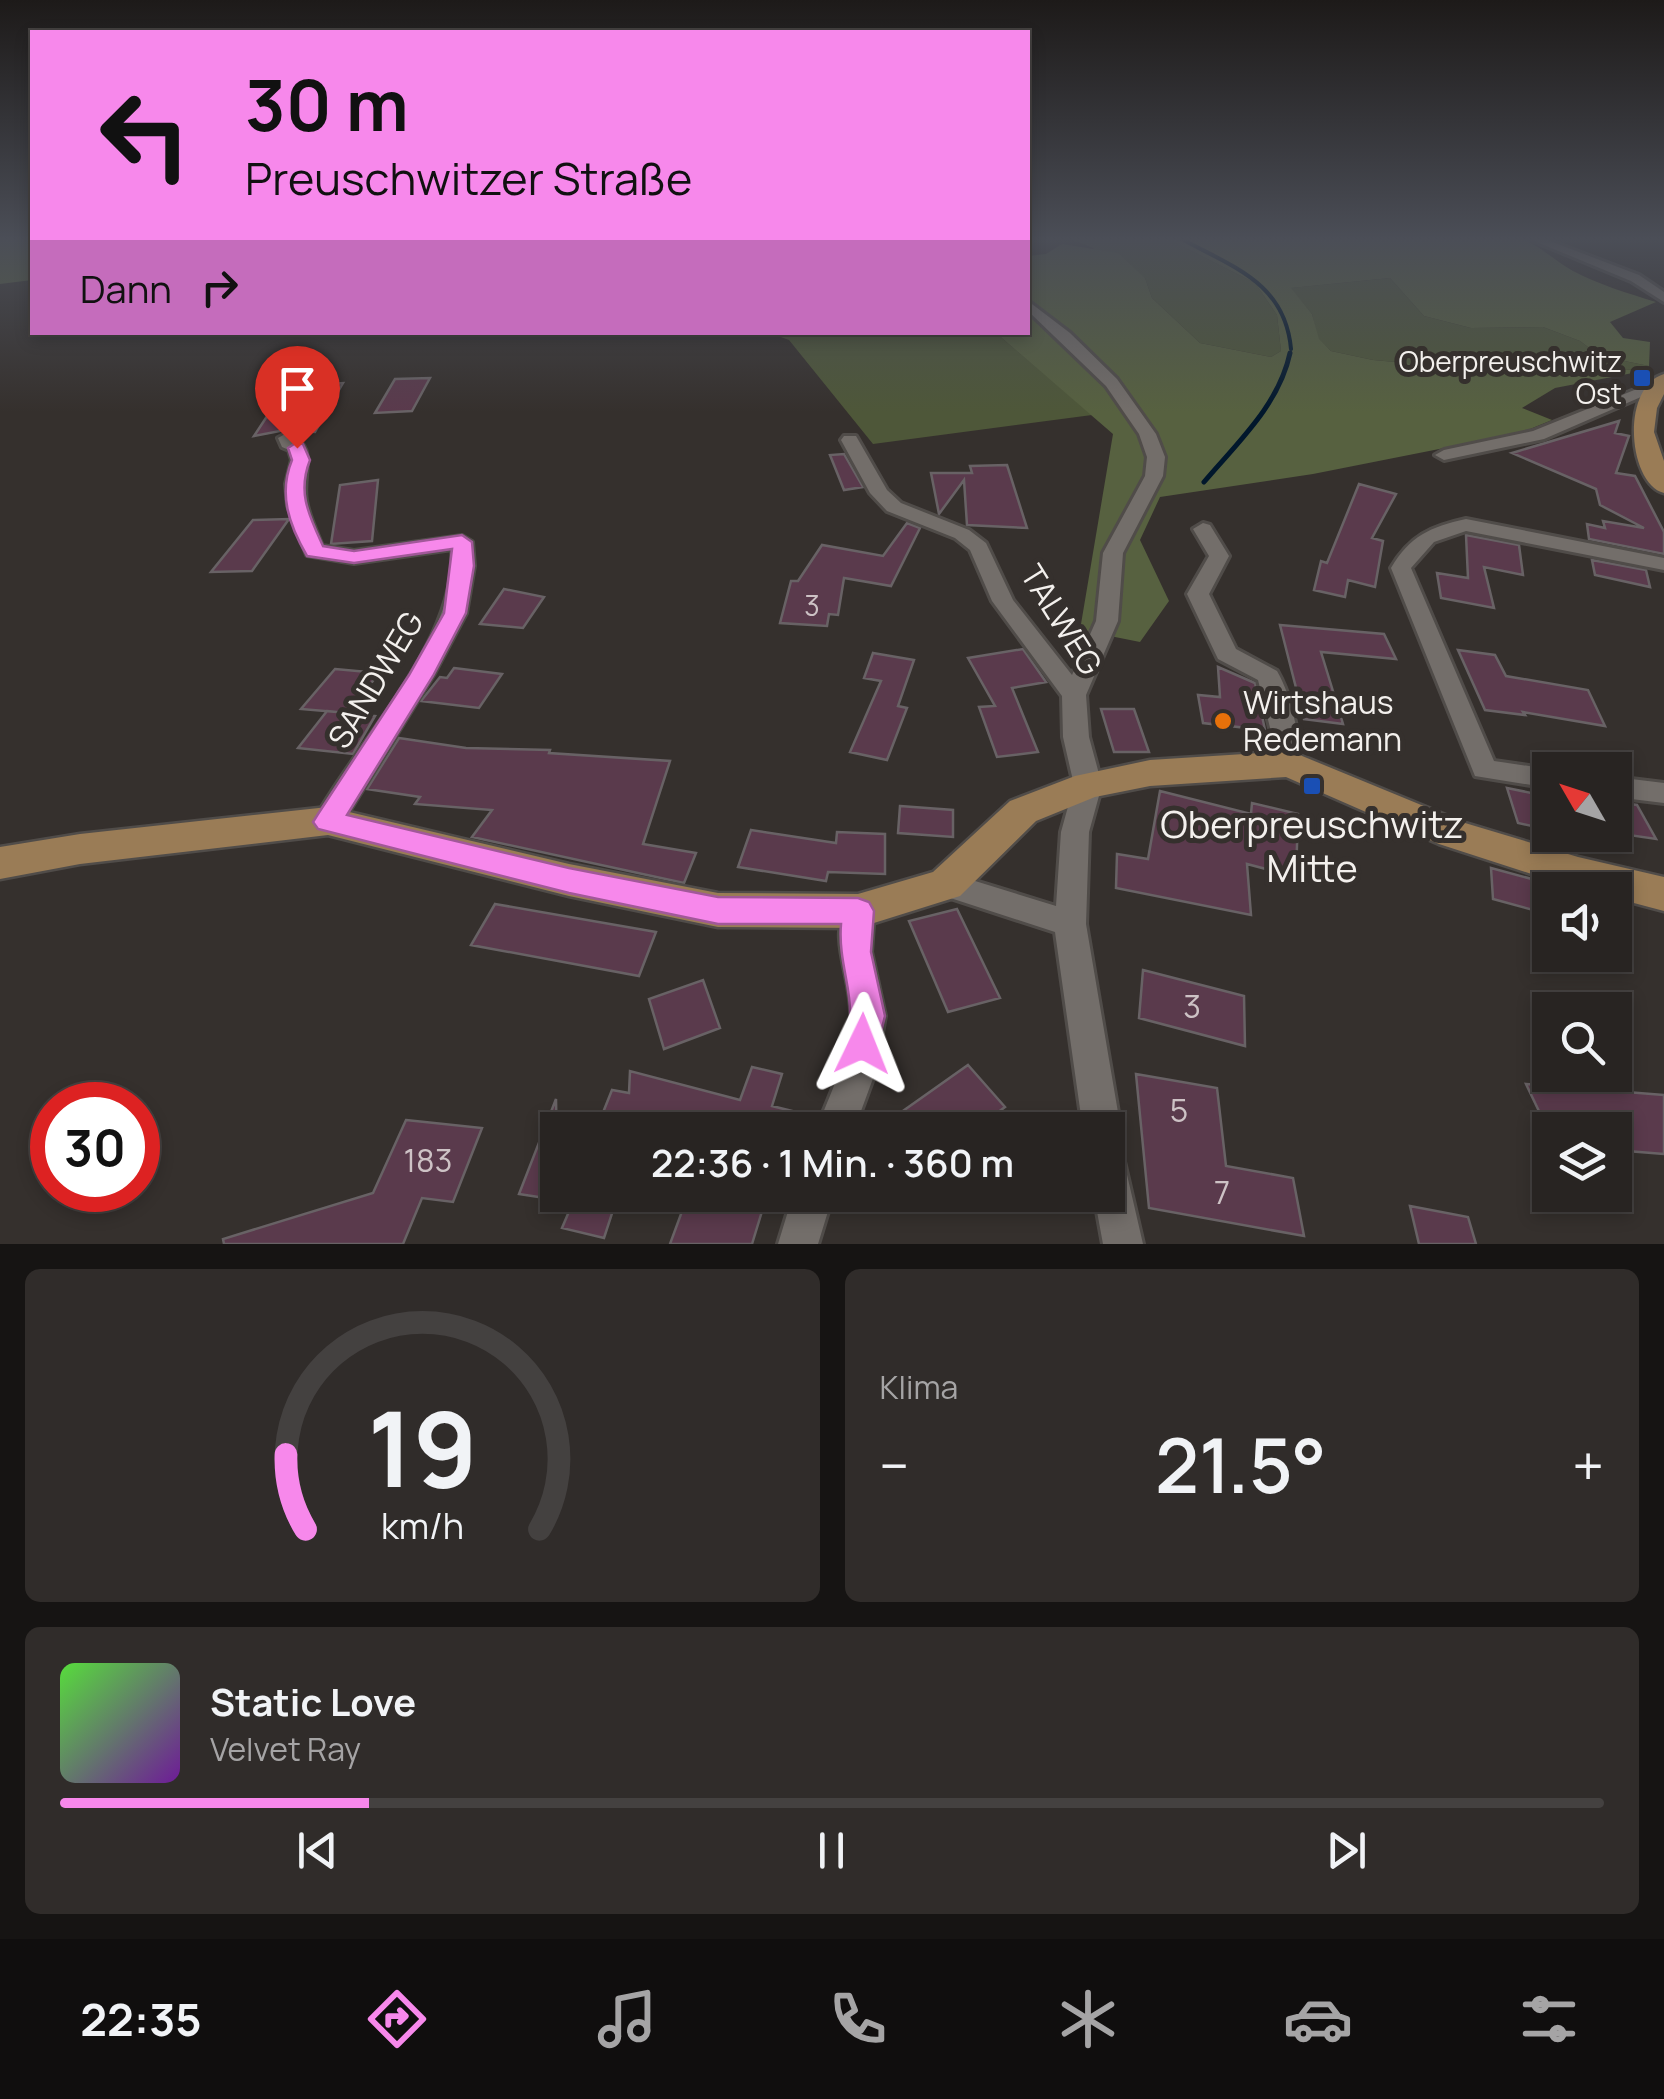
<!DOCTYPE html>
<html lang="de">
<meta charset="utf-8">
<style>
:root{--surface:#282422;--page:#302c2a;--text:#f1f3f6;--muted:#a5a4a5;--line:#444140;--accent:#f788eb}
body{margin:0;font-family:Manrope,sans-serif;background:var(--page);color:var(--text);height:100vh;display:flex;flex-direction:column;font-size:38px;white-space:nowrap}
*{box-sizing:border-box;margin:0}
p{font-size:32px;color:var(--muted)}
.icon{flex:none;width:55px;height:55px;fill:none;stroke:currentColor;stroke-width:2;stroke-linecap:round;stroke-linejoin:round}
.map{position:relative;height:1244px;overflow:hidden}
.drawer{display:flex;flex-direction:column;gap:25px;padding:25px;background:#161413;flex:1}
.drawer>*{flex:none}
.hud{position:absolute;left:30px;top:30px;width:1000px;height:305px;border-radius:0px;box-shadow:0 5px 15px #0003,0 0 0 2px var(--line);background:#f788eb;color:#111;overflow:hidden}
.needle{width:65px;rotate:309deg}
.tools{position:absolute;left:1532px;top:752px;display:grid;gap:20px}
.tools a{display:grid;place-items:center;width:100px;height:100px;border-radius:0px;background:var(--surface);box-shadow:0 5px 15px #0003,0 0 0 2px var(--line);font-size:50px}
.speed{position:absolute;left:30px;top:1082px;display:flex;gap:20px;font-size:50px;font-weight:700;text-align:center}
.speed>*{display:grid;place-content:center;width:130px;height:130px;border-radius:50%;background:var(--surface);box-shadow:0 5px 15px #0003,0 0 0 2px var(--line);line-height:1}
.speed .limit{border:15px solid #d22;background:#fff;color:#111}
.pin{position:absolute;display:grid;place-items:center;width:85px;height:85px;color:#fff;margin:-102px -42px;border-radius:50% 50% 50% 0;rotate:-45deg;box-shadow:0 0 10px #0007}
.pin .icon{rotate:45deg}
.me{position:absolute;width:110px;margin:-55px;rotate:2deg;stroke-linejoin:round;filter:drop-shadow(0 0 8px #0008)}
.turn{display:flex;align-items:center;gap:35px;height:210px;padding:0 50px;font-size:45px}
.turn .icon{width:130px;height:130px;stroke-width:2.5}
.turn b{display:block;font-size:70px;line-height:85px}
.then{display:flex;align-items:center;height:95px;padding:0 50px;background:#0003;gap:20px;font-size:38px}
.big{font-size:75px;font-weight:600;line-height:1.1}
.drawer .card{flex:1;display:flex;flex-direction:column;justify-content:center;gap:15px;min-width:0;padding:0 35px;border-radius:15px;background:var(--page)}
.drawer .dial{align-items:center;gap:0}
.dial svg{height:260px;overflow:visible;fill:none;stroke:var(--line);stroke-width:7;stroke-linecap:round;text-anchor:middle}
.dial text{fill:var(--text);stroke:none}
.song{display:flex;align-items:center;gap:30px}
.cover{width:120px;height:120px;border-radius:15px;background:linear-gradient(135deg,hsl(110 70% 55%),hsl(280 70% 35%))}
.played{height:10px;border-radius:5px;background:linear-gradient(90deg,var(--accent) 20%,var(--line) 20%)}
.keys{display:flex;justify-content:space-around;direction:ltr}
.heat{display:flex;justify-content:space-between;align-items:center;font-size:55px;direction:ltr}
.drawer .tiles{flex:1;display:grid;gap:25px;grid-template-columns:1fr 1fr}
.card:last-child{grid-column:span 2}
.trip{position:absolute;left:540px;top:1112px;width:585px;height:100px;border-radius:0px;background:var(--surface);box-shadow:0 5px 15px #0003,0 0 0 2px var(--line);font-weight:600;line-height:100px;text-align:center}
.tab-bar{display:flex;height:160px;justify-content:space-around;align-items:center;background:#100e0e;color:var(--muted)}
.tab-bar .icon{width:70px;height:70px}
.tab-bar .active{color:var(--accent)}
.tab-bar b{font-size:45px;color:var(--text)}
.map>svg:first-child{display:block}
.green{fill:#4e5739}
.forest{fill:#576140}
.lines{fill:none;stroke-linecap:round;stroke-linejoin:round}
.stream-far1{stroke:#01172c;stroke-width:4}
.stream{stroke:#01172c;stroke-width:5}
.building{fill:#5a3a4c;stroke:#686265;stroke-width:2.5}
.street-casing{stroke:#504c49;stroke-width:6}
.secondary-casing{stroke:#504c49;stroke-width:5}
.street{fill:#736e6a;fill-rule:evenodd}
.secondary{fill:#9a7c56;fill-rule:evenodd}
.route{fill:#f788eb;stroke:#a15899;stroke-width:2.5}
.transit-dot{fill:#1a4fb4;stroke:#35302d;stroke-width:4}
.food-dot{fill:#e8710a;stroke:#35302d;stroke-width:4}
.labels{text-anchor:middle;stroke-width:10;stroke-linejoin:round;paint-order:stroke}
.far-poi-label{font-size:28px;fill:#f3f0ed;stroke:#35302d;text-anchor:end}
.number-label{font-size:28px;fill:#cdc2c5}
.street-label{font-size:32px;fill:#f3f0ed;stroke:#35302d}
.poi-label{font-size:32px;fill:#f3f0ed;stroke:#35302d;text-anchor:start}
.near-number-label{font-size:32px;fill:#cdc2c5}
.near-poi-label{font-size:38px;fill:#f3f0ed;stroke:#35302d}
</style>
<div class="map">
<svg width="1664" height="1244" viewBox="0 0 1664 1244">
<rect width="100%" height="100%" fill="#35302d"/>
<path class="green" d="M1066,238h100l89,45 22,32 4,36 -10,6 -71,-14 -48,-45 -7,-20 -56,-32z
M1390,278l34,38 47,12 72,-1 37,14 20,15 49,10 -6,5 -53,-5 -105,4 -112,-10 -42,-9 -13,-12 -6,-25 -22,-26z
M770,333h226l96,82 -219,29 -84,-104z"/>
<path class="forest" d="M0,238h32v42l-32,4z
M1166,238h354c23,9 33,22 53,33 27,14 54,22 83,31l-46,20 13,16 27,4 -1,24 -49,-10 -20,-15 -37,-14 -72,1 -47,-12 -34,-38 -99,10 21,26 7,25 12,12 42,9 112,10 105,-4 53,5 -88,17 -33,20 30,12 -32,13 -207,41 -153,23 -20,43 29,61 -29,41 -60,-12 33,-196 -117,-101 32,-1v-76l18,-2 16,-10 56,9 27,25 7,20 48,45 71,14 10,-6 -4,-36 -22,-32z"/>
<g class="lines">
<path class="stream-far1" d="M1180,238c52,29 105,44 111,111"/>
<path class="stream" d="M1204,482c33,-39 75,-77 86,-129"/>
</g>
<path class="building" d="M430,378l-18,33 -37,2 20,-34z
M343,383l-28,49 -30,-2 -31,6 33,-50z
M1619,421l-4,12 14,3 -13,37 19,3 29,56v22l-75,-15 -2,-15 18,4 -2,-7 41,7 -44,-23 -4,-16 -84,-36z
M844,454l19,33 -19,3 -14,-35z
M1007,465l20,63 -60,-3 -3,-45 -25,34 -8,-41h41l-2,-7z
M378,480l-6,61 -41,3 9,-59z
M1359,484l37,10 -24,44 11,3 -8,46 -27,-7 -3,17 -31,-7 7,-29 6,2z
M289,519l-37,52 -41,1 42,-52z
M907,523l13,5 -29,58 -47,-8 -6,37 -9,-1 -2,12 -47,-3 11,-42h7l24,-36 61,11z
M1466,535l53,10 4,30 -39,-8 10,41 -53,-10 -4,-25 31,5z
M1592,560l54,10 4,17 -55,-12z
M504,589l40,8 -21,31 -43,-4z
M1280,625l104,9 12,25 -75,-7 22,72 -39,-5z
M1023,649l23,33 -34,6 26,64 -41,5 -18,-50 16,-1 -27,-48z
M1458,650l37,5 11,21 82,14 17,36 -82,-14 2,3 -40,-5z
M873,653l41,7 -16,46 9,2 -20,52 -37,-8 31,-71 -17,-3z
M1218,667l37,16 10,47 -62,-7 -5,-28 22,2z
M454,668l48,6 -23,34 -58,-7 19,-24 7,1z
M335,669l44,4 -31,40 -47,-4z
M1101,709h33l15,43h-35z
M327,711l48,5 -22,38 -55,-6z
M399,738l67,10 84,2 -1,3 121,8 -27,83 53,9 -12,30 -212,-46 20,-27 -77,-6 5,-7 -53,-8z
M1507,788l39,8 4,34 -32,-7z
M1160,791l91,23 1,-11 46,11 -2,63 -49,-13 4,51 -135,-27 1,-34 31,5z
M1615,802l22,3 19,34 -41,-6z
M900,806l53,4v27l-55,-4z
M751,830l85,13 1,-11 48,2v40l-57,-2 -2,9 -88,-14z
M1491,868l52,14 5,32 -55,-15z
M495,904l161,28 -17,44 -168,-31z
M957,909l43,89 -52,14 -39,-91z
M1143,970l101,26 1,50 -106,-28z
M703,980l17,48 -56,21 -15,-50z
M968,1065l37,42 -31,23h-98z
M752,1067l30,7 -10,32 20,5 -5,19h-191l16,-40 17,3 1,-22 110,29z
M1136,1074l81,14 9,78 67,12 11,58 -155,-28z
M1526,1084l138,11v59l-49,-4v-20h-67z
M556,1099l2,101 -39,-6z
M406,1120l76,8 -29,74 -31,-4 -19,46h-179l-1,-5 150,-46z
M576,1195h42l-14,43 -42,-10z
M688,1195h79l-15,49h-82z
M1410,1206l58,11 8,27h-57z"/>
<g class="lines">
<defs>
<path id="street" d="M1527,238h15l97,37 25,17v10l-33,-21z
M1028,301l42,32 47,46 39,55 9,23 -2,19 -40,77 -5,68 -32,74 3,42 13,48 -13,47 -3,92 35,206 -6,13 -7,3v-16h-25l-28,-198 -120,-39 -4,-9 4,-9 11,-3 110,34 5,-74 13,-47 -11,-48 -1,-41 -70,-95 -22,-51 -15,-12 -68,-27 -17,-18 -29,-53 3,-4h12l31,54 14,13 68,27 17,13 27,57 59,75 24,-54 7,-68 42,-77 2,-19 -8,-23 -33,-48 -78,-75z
M1664,378v9l-120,52 -100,21 -9,-5 9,-5 89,-19z
M287,433c33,14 14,40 19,68 3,16 10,30 16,45l32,5 108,-15 10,6 2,24 -8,47 -33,62 -95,154 -10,3 -10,-3 -4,-8c42,-78 145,-181 138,-272l-98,14 -47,-8 -19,-49 -2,-22 6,-24 -3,-10 -7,-3 -4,-9z
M1466,519l198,39v12l-198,-39 -32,11 -23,26 83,193 62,9h-6v18l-75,-12 -84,-208c19,-32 39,-41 75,-49z
M1203,523l7,2 19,31 -20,38 27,55 41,22c16,28 20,61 26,93l-4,7h-18l-23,-91 -40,-21 -31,-65 22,-38 -16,-27z
M1615,777l49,6v20l-49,-6z
M858,898l11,4 5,9 -3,41 14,64 -10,57 -21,57h-38c14,-35 33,-74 35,-112 2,-40 -23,-77 -4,-116z
M1108,1148l14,5 21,91h-40l-9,-49h14z
M793,1195h40l-15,49h-40z"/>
<path id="secondary" d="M1664,374v20l-7,14 -3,24 10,29v32c-36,-9 -44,-106 0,-119z
M1290,751l175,72 113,34 86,20v34l-49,-13v-8l-37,-1 -139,-45 -153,-67 -136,9 -55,11 -59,24 -76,75 -102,32 -140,-1 -149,-31 -241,-61 -248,29 -80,15v-32l80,-13 248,-27 241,57 149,29 140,1 75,-22 77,-71 65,-25 75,-16z"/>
</defs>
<use href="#street" class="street-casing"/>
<use href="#secondary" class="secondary-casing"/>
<use href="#street" class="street"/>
<use href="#secondary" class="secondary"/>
</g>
<linearGradient id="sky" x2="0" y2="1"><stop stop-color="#1d1a19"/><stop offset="0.58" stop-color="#4b4e57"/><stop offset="1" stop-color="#4b4e57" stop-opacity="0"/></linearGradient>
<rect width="1664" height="412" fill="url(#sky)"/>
<path class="route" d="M297,442l6,2 7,16c-13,33 -1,55 13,86l31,5 108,-16 10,7 2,24 -8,47 -33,63 -86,139 222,53 149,29 140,1 11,4 5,9 -3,41 14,64 -10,40 -13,5 -12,-5c-7,-15 -1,-22 0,-38 2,-29 -12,-58 -9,-94h-123l-149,-31 -251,-64 -5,-7 5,-8 91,-139 35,-62 8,-64 -98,14 -47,-7c-18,-31 -29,-62 -15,-96l-4,-12z"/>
<g class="transit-dot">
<rect x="1632" y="368" width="20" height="20" rx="5"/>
<rect x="1302" y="776" width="20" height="20" rx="5"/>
</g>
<circle class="food-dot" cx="1223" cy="721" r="10"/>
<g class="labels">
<g class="far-poi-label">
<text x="1622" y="372">Oberpreuschwitz<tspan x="1622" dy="32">Ost</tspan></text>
</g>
<g class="number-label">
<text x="812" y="616">3</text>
</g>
<g class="street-label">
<text transform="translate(1061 620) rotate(58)" y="11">TALWEG</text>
<text transform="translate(376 680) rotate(-59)" y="11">SANDWEG</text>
</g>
<g class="poi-label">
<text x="1243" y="714">Wirtshaus<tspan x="1243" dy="37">Redemann</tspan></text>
</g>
<g class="near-number-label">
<text x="1192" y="1018">3</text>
<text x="1179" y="1122">5</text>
<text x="428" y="1172">183</text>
<text x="1222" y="1204">7</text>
</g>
<g class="near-poi-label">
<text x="1312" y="838">Oberpreuschwitz<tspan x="1312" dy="44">Mitte</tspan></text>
</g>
</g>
</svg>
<div class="tools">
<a><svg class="needle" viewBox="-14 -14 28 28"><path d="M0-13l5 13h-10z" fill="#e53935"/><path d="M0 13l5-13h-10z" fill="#a5a4a5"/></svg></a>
<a><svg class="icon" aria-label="sound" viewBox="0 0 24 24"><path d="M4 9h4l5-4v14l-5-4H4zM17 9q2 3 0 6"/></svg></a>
<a><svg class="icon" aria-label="search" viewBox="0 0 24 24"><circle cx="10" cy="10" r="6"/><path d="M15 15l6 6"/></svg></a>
<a><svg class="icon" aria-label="layers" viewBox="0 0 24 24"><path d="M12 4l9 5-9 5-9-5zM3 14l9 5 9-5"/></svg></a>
</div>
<div class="speed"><div class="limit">30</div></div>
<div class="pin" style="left:297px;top:448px;background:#d93025"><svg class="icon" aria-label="arrive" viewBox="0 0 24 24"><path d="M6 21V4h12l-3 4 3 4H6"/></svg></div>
<svg class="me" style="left:862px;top:1044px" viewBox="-20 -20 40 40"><path d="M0-17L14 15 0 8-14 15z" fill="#f788eb" stroke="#fff" stroke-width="4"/></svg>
<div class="trip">22:36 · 1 Min. · 360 m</div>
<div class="hud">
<div class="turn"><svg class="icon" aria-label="left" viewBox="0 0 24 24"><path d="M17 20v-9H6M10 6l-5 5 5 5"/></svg><div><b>30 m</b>Preuschwitzer Straße</div></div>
<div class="then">Dann<svg class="icon" aria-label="right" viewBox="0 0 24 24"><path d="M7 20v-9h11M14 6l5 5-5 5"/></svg></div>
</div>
</div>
<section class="drawer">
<div class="tiles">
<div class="card dial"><svg viewBox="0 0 100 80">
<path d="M14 69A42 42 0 1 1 86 69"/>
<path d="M14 69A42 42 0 0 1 8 46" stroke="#f788eb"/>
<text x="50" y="56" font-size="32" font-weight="700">19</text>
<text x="50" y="72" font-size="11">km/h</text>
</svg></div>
<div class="card"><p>Klima</p>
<div class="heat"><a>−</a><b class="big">21.5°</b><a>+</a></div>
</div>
<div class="card">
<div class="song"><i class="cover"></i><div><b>Static Love</b><p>Velvet Ray</p></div></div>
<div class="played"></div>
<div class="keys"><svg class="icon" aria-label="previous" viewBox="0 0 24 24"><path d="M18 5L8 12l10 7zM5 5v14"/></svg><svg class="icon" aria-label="pause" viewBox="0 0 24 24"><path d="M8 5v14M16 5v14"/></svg><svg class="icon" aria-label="next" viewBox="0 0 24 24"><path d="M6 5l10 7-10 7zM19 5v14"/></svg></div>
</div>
</div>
</section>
<nav class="tab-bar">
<b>22:35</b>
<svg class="icon active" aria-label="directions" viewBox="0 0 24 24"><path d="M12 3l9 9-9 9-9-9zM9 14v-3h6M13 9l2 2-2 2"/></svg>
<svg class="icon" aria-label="music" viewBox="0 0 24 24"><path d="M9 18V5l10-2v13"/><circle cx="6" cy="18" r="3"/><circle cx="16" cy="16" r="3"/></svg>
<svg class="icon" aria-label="phone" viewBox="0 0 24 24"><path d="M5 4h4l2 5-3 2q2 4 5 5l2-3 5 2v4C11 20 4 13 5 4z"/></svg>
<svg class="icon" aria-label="climate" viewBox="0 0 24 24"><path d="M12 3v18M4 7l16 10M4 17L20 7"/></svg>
<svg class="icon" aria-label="car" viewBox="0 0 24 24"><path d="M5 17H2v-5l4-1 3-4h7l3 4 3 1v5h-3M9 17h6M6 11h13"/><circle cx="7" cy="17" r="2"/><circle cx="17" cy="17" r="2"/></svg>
<svg class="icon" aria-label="filters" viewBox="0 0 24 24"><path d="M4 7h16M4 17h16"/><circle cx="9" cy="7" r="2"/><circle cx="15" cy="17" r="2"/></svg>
</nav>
